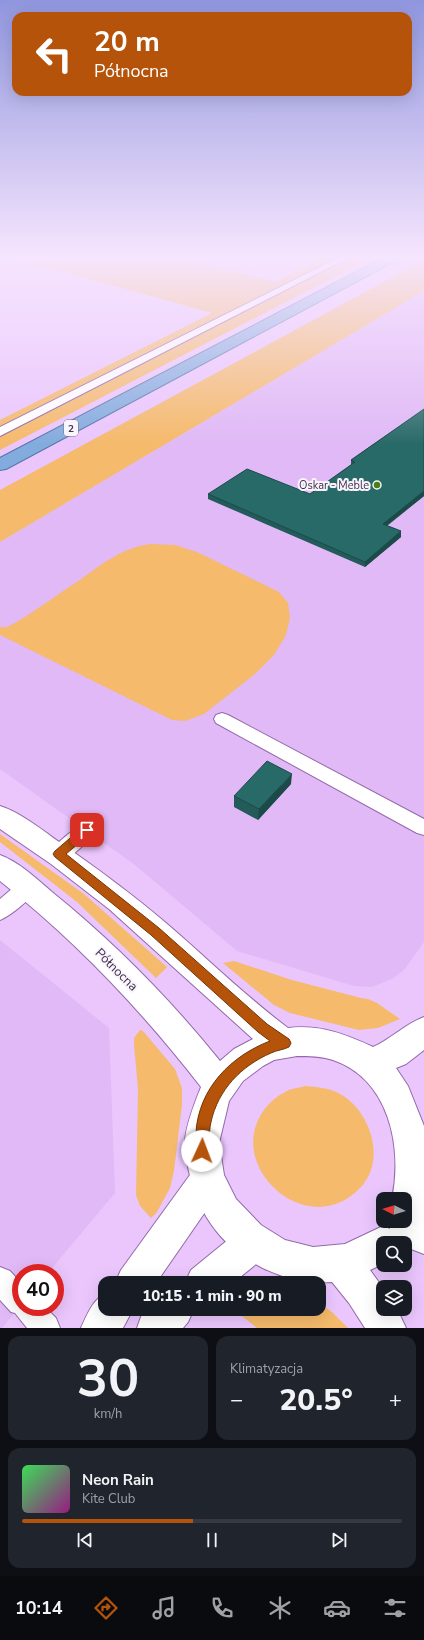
<!DOCTYPE html>
<html lang="pl">
<meta charset="utf-8">
<style>
:root{--surface:#171b24;--page:#20242c;--text:#f1f3f6;--muted:#9ea1a6;--line:#363941;--accent:#b45309}
body{margin:0;font-family:"Nunito Sans",sans-serif;background:var(--page);color:var(--text);height:100vh;display:flex;flex-direction:column;font-size:15px;white-space:nowrap}
*{box-sizing:border-box;margin:0}
p{font-size:13px;color:var(--muted)}
.icon{flex:none;width:22px;height:22px;fill:none;stroke:currentColor;stroke-width:2;stroke-linecap:round;stroke-linejoin:round}
.map{position:relative;height:1328px;overflow:hidden}
.panel{display:flex;flex-direction:column;gap:8px;padding:8px;background:#0d0f14;flex:1}
.panel>*{flex:none}
.banner{position:absolute;left:12px;top:12px;width:400px;height:84px;border-radius:12px;box-shadow:0 4px 16px #0002;background:#b45309;color:#fff;overflow:hidden}
.needle{width:26px;rotate:275deg}
.tools{position:absolute;left:376px;top:1192px;display:grid;gap:8px}
.tools a{display:grid;place-items:center;width:36px;height:36px;border-radius:8px;background:var(--surface);box-shadow:0 4px 16px #0002;font-size:20px}
.speed{position:absolute;left:12px;top:1264px;display:flex;gap:8px;font-size:20px;font-weight:700;text-align:center}
.speed>*{display:grid;place-content:center;width:52px;height:52px;border-radius:50%;background:var(--surface);box-shadow:0 4px 16px #0002;line-height:1}
.speed .limit{border:6px solid #d22;background:#fff;color:#111}
.pin{position:absolute;display:grid;place-items:center;width:34px;height:34px;color:#fff;margin:-17px;border-radius:8px;box-shadow:0 2px 6px #0006}
.me{position:absolute;width:44px;margin:-22px;rotate:2deg;stroke-linejoin:round;filter:drop-shadow(0 0 3px #0008)}
.turn{display:flex;align-items:center;gap:14px;height:84px;padding:0 16px;font-size:18px}
.turn .icon{width:52px;height:52px;stroke-width:2.5}
.turn b{display:block;font-size:28px;line-height:34px}
.big{font-size:30px;font-weight:800;line-height:1.1}
.panel .card{flex:1;display:flex;flex-direction:column;justify-content:center;gap:6px;min-width:0;padding:0 14px;border-radius:12px;background:var(--page)}
.panel .dial{align-items:center;gap:0}
.dial b{font-size:52px;line-height:1}
.song{display:flex;align-items:center;gap:12px}
.cover{width:48px;height:48px;border-radius:6px;background:linear-gradient(135deg,hsl(130 70% 55%),hsl(310 70% 35%))}
.played{height:4px;border-radius:2px;background:linear-gradient(90deg,var(--accent) 45%,var(--line) 45%)}
.keys{display:flex;justify-content:space-around;direction:ltr}
.heat{display:flex;justify-content:space-between;align-items:center;font-size:22px;direction:ltr}
.panel .tiles{flex:1;display:grid;gap:8px;grid-template-columns:1fr 1fr}
.card:last-child{grid-column:span 2}
.trip{position:absolute;left:98px;top:1276px;width:228px;height:40px;border-radius:12px;background:var(--surface);box-shadow:0 4px 16px #0002;font-weight:800;line-height:40px;text-align:center}
.tab-bar{display:flex;height:64px;justify-content:space-around;align-items:center;background:#090b0e;color:var(--muted)}
.tab-bar .icon{width:28px;height:28px}
.tab-bar .current{color:var(--accent)}
.tab-bar b{font-size:18px;color:var(--text)}
.map>svg:first-child{display:block}
.built{fill:#e0b9f6}
.green{fill:#f5ba6b}
.lines{fill:none;stroke-linecap:round;stroke-linejoin:round}
.service-casing{stroke:#9369a9;stroke-width:2}
.minor-casing{stroke:#9369a9;stroke-width:2}
.tertiary-casing{stroke:#9369a9;stroke-width:2}
.trunk-casing{stroke:#5874a5;stroke-width:2}
.service{fill:#fff;fill-rule:evenodd}
.minor{fill:#fff;fill-rule:evenodd}
.tertiary{fill:#fff;fill-rule:evenodd}
.trunk{fill:#83acde;fill-rule:evenodd}
.wall{fill:#225b59}
.shaded-wall{fill:#1c4a49}
.building{fill:#286a68;stroke:#1c4a49}
.route{fill:#b45309;stroke:#753606}
.poi-dot{fill:#4a7f13;stroke:#f9f5fc;stroke-width:1.5}
.labels{text-anchor:middle;stroke-width:4;stroke-linejoin:round;paint-order:stroke}
.shield{fill:#f9f5fc;stroke:#796b81;stroke-width:1}
.shield-label{font-size:10px;font-weight:bold;fill:#42304c}
.poi-label{font-size:11px;fill:#42304c;stroke:#f9f5fc;text-anchor:end}
.near-street-label{font-size:13px;fill:#42304c;stroke:#f9f5fc}
</style>
<div class="map">
<svg width="424" height="1328" viewBox="0 0 424 1328">
<rect width="100%" height="100%" fill="#eac6fd"/>
<path class="built" d="M424,291v651l-20,28 -12,9 -20,8 -18,-1 -117,-35 -102,-86 -135,-96v-227z
M0,940l109,88 6,165 -67,80h-27v32l-19,23h-2z"/>
<path class="green" d="M14,258h166l96,24 44,-24h51l-371,192v-30l212,-107z
M424,260v31l-424,251v-52z
M151,544l24,1 22,7 82,40 9,11 2,15 -4,17 -12,20 -19,19 -51,40 -19,7 -13,-1 -172,-85v-8h7l8,-4c22,-13 43,-29 65,-43 22,-16 43,-33 71,-36z
M0,834l84,60 83,73 -11,11 -79,-76 -77,-60z
M234,961l58,19 69,18 7,1 9,4 23,16 -22,9 -19,2 -69,-17 -16,-8 -51,-42z
M140,1030l3,1 32,38 7,19v17l-8,66 -4,17 -13,24 -6,6 -11,-12 -4,-11 2,-106 -4,-44v-7z
M305,1086c12,1 26,2 37,9 29,18 44,65 19,92 -53,57 -138,-21 -97,-77 6,-8 14,-15 23,-19 5,-3 12,-3 18,-5z
M319,1302l14,11 15,15h-91l-24,-19h86z"/>
<g class="lines">
<defs>
<path id="service" d="M338,258h10l-348,178v-9z
M222,713l6,2 196,104v16l-7,-2 -201,-110 -2,-4 2,-4z
M87,823l7,2 2,5 -2,5c-12,10 -26,30 -42,24l-3,-5c6,-10 27,-28 38,-31z
M28,879l7,2 3,6c-6,11 -26,28 -38,33v-21l21,-18z
M0,1267l10,4 11,12v24h24l11,11 4,10h-33l-12,-15 -4,-1 -11,-12z"/>
<path id="minor" d="M207,1163l12,5 5,12 -5,12 -63,91h-41l6,-13 74,-102z
M253,1225l13,5 5,13 -5,13 -33,27h-48l6,-13 49,-40z
M105,1294v15h28l-10,19h-42c5,-11 12,-29 24,-34z
M148,1309h46l-6,13 -5,6h-46l5,-14z"/>
<path id="tertiary" d="M0,806c22,7 43,25 62,38 36,25 71,51 104,79 41,35 79,73 122,105 31,-4 57,6 85,19 18,-8 32,-23 51,-30v33l-18,14 -10,4 12,18 16,40v128l-13,-5 -5,-11 -8,-2 3,7h-18v21l-13,6 13,18v21h14l9,19h-41l-16,-25 -17,-21c-45,4 -95,-20 -121,-58 -12,-17 -21,-43 -24,-63 0,-6 -2,-12 -2,-18 0,-16 10,-41 16,-56 -59,-76 -125,-146 -201,-206v-26c19,7 37,24 52,37 62,50 118,107 168,169l14,-12 19,-10 -144,-130 -58,-45 -51,-35zM297,1056c12,0 24,0 36,4 56,19 70,87 59,139h13v22h-18l3,8 -7,-3 -38,18 -32,3 -28,-7 -24,-15 -25,-26 -12,-24 -5,-32 10,-42 14,-20 20,-15 11,-6z"/>
<path id="trunk" d="M383,258h14l-2,3 -389,208 -6,1v-12z"/>
</defs>
<use href="#service" class="service-casing"/>
<use href="#minor" class="minor-casing"/>
<use href="#tertiary" class="tertiary-casing"/>
<use href="#trunk" class="trunk-casing"/>
<use href="#service" class="service"/>
<use href="#minor" class="minor"/>
<use href="#tertiary" class="tertiary"/>
<use href="#trunk" class="trunk"/>
</g>
<path class="wall" d="M424,409v87l-37,30 14,5v6l-36,30 -157,-68v-5h102l41,-29v-5z
M291,784l-33,36 -24,-13v-11z"/>
<path class="shaded-wall" d="M424,491v5l-42,33 1,-5z
M401,531v6l-36,30v-5z
M292,774l-1,10 -33,36 1,-11z"/>
<path class="building" d="M424,409v82l-41,33 18,7 -36,31 -157,-68 39,-25 63,25 45,-32 -4,-2z
M267,761l25,13 -33,35 -25,-13z"/>
<linearGradient id="sky" x2="0" y2="1"><stop stop-color="#9096de"/><stop offset="0.58" stop-color="#f6e5fe"/><stop offset="1" stop-color="#f6e5fe" stop-opacity="0"/></linearGradient>
<rect width="424" height="444" fill="url(#sky)"/>
<path class="route" d="M87,826l4,1 2,3 -2,3 -25,21 93,74 108,96 22,15 2,4 -2,4c-6,3 -12,3 -18,6 -30,13 -53,37 -60,69 -3,12 0,23 -4,34l-5,2 -5,-2c-3,-8 -1,-16 -1,-24 3,-44 35,-76 74,-91l-12,-9 -107,-97 -96,-78 -2,-3 2,-3 28,-24z"/>
<circle class="poi-dot" cx="377" cy="485" r="4"/>
<g class="labels">
<rect class="shield" x="64" y="420" width="14" height="16" rx="3"/>
<g class="shield-label">
<text x="71" y="432">2</text>
</g>
<g class="poi-label">
<text x="369" y="489">Oskar - Meble</text>
</g>
<g class="near-street-label">
<text transform="translate(117 969) rotate(45)" y="5">Północna</text>
</g>
</g>
</svg>
<div class="tools">
<a><svg class="needle" viewBox="-14 -14 28 28"><path d="M0-13l5 13h-10z" fill="#e53935"/><path d="M0 13l5-13h-10z" fill="#9ea1a6"/></svg></a>
<a><svg class="icon" aria-label="search" viewBox="0 0 24 24"><circle cx="10" cy="10" r="6"/><path d="M15 15l6 6"/></svg></a>
<a><svg class="icon" aria-label="layers" viewBox="0 0 24 24"><path d="M12 4l9 5-9 5-9-5zM3 14l9 5 9-5"/></svg></a>
</div>
<div class="speed"><div class="limit">40</div></div>
<div class="pin" style="left:87px;top:830px;background:#d93025"><svg class="icon" aria-label="arrive" viewBox="0 0 24 24"><path d="M6 21V4h12l-3 4 3 4H6"/></svg></div>
<svg class="me" style="left:202px;top:1151px" viewBox="-20 -20 40 40"><circle r="19" fill="#fff"/><path d="M0-13L10 11 0 6-10 11z" fill="#b45309"/></svg>
<div class="trip">10:15 · 1 min · 90 m</div>
<div class="banner">
<div class="turn"><svg class="icon" aria-label="left" viewBox="0 0 24 24"><path d="M17 20v-9H6M10 6l-5 5 5 5"/></svg><div><b>20 m</b>Północna</div></div>
</div>
</div>
<section class="panel">
<div class="tiles">
<div class="card dial"><b>30</b><p>km/h</p></div>
<div class="card"><p>Klimatyzacja</p>
<div class="heat"><a>−</a><b class="big">20.5°</b><a>+</a></div>
</div>
<div class="card">
<div class="song"><i class="cover"></i><div><b>Neon Rain</b><p>Kite Club</p></div></div>
<div class="played"></div>
<div class="keys"><svg class="icon" aria-label="previous" viewBox="0 0 24 24"><path d="M18 5L8 12l10 7zM5 5v14"/></svg><svg class="icon" aria-label="pause" viewBox="0 0 24 24"><path d="M8 5v14M16 5v14"/></svg><svg class="icon" aria-label="next" viewBox="0 0 24 24"><path d="M6 5l10 7-10 7zM19 5v14"/></svg></div>
</div>
</div>
</section>
<nav class="tab-bar">
<b>10:14</b>
<svg class="icon current" aria-label="directions" viewBox="0 0 24 24"><path d="M12 3l9 9-9 9-9-9zM9 14v-3h6M13 9l2 2-2 2"/></svg>
<svg class="icon" aria-label="music" viewBox="0 0 24 24"><path d="M9 18V5l10-2v13"/><circle cx="6" cy="18" r="3"/><circle cx="16" cy="16" r="3"/></svg>
<svg class="icon" aria-label="phone" viewBox="0 0 24 24"><path d="M5 4h4l2 5-3 2q2 4 5 5l2-3 5 2v4C11 20 4 13 5 4z"/></svg>
<svg class="icon" aria-label="climate" viewBox="0 0 24 24"><path d="M12 3v18M4 7l16 10M4 17L20 7"/></svg>
<svg class="icon" aria-label="car" viewBox="0 0 24 24"><path d="M5 17H2v-5l4-1 3-4h7l3 4 3 1v5h-3M9 17h6M6 11h13"/><circle cx="7" cy="17" r="2"/><circle cx="17" cy="17" r="2"/></svg>
<svg class="icon" aria-label="filters" viewBox="0 0 24 24"><path d="M4 7h16M4 17h16"/><circle cx="9" cy="7" r="2"/><circle cx="15" cy="17" r="2"/></svg>
</nav>
